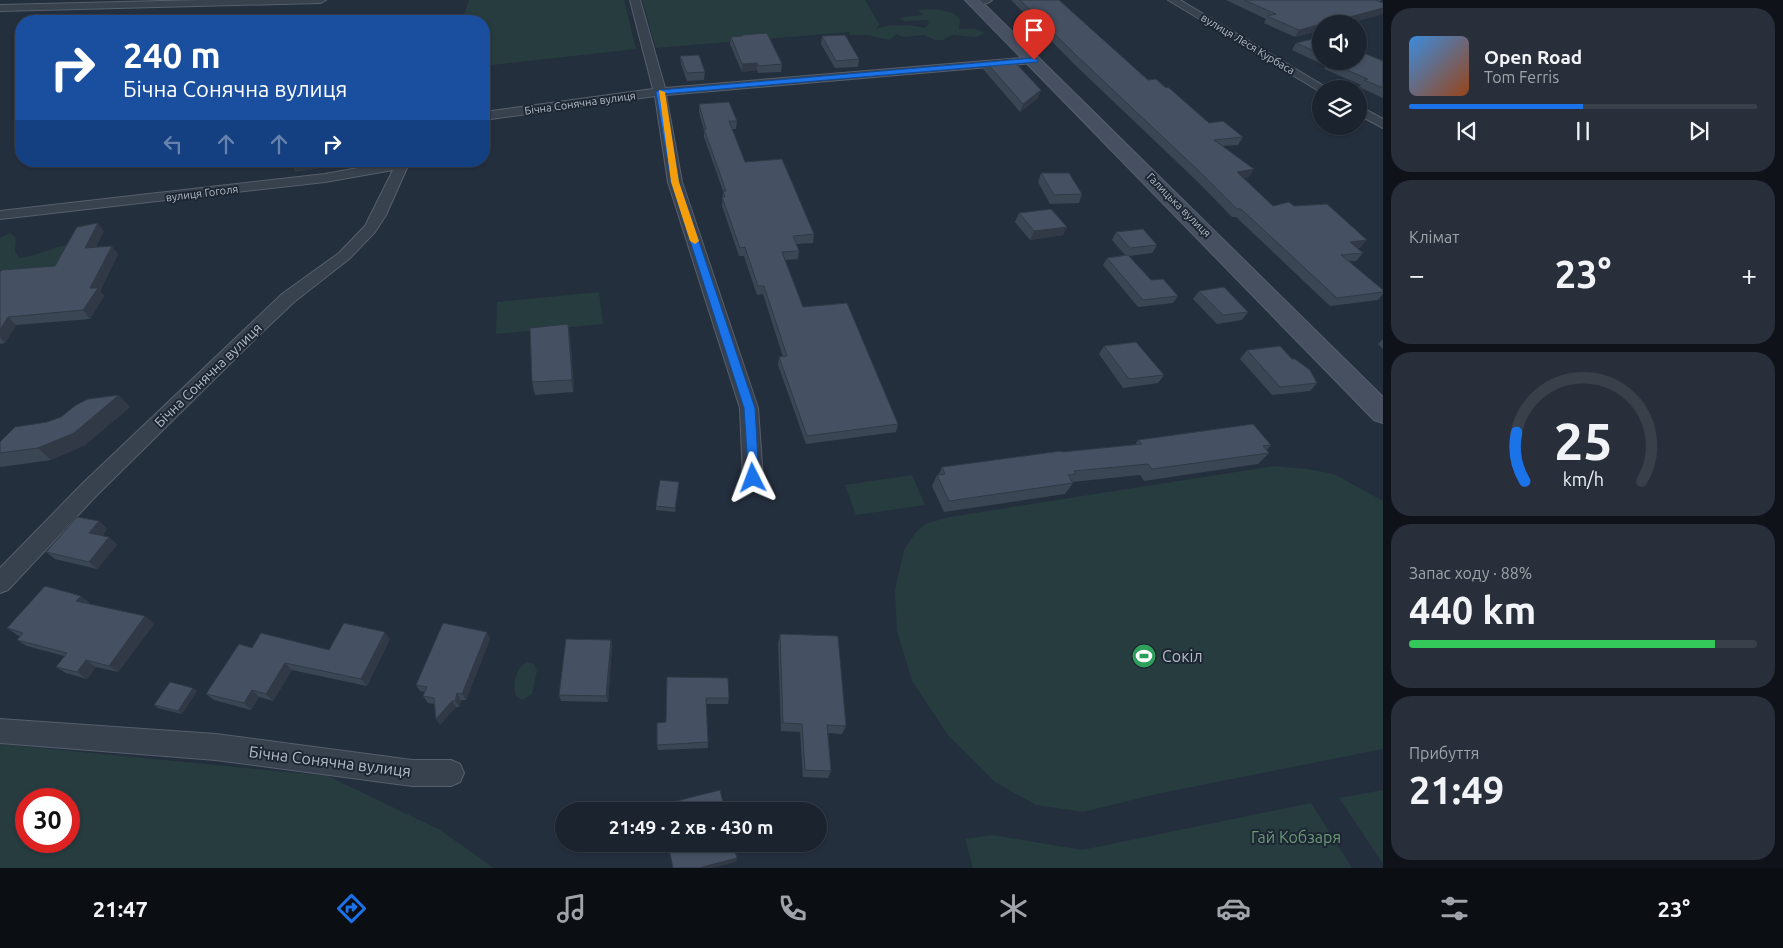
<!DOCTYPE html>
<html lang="uk">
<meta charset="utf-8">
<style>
:root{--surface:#1b232e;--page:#282f3a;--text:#f1f3f6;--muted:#a0a4aa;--line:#39404a;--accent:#1a73e8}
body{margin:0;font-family:Ubuntu,sans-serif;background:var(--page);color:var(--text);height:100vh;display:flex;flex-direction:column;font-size:19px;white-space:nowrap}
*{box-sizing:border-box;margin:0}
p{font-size:16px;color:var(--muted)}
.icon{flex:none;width:28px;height:28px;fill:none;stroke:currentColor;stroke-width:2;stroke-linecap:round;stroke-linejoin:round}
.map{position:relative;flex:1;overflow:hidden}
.panel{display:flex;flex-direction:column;gap:8px;padding:8px;background:#0f1319;width:400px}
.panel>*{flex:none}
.banner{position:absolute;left:15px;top:15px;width:475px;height:152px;border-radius:20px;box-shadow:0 1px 4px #0004,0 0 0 1px var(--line);background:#1a4fa0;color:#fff;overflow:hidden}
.fabs{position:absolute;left:1312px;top:15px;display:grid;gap:10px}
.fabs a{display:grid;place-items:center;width:55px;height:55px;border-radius:50%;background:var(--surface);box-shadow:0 1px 4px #0004,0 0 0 1px var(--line);font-size:25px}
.speed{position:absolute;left:15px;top:788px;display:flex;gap:10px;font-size:25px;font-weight:700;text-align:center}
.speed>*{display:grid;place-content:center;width:65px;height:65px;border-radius:50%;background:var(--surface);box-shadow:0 1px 4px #0004,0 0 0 1px var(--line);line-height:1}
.speed .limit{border:8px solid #d22;background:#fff;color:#111}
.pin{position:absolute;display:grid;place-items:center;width:42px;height:42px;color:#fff;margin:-51px -21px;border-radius:50% 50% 50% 0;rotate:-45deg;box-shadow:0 0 5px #0007}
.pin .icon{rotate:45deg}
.me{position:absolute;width:55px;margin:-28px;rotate:357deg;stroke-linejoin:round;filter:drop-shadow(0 0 4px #0008)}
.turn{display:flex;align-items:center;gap:18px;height:105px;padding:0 25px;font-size:22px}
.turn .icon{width:65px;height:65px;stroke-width:2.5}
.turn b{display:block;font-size:35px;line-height:42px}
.lanes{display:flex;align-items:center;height:48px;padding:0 25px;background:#0003;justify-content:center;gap:25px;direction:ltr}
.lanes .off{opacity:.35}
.big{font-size:38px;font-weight:700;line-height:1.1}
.panel .widget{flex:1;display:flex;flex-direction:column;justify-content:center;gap:8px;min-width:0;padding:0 18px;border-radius:20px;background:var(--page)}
.panel .dial{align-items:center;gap:0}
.dial svg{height:130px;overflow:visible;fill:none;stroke:var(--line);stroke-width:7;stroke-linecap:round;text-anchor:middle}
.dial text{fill:var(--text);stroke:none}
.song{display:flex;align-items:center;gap:15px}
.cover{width:60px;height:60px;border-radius:8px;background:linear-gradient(135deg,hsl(210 70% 55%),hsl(20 70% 35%))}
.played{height:5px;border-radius:2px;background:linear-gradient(90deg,var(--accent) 50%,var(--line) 50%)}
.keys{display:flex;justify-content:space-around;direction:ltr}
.heat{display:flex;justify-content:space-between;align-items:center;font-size:28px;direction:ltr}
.charge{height:8px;border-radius:4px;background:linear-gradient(90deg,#34c759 88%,var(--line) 0)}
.trip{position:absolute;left:555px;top:802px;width:272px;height:50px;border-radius:25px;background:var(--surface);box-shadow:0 1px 4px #0004,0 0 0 1px var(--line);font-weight:700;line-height:50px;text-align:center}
.tab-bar{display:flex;height:80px;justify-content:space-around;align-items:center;background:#0b0e12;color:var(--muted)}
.tab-bar .icon{width:35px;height:35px}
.tab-bar .on{color:var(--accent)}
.tab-bar b{font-size:22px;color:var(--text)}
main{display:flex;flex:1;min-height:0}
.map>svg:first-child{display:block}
.green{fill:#263c3f;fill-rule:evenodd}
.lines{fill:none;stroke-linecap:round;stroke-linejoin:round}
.street-casing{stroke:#565f6c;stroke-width:2}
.secondary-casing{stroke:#565f6c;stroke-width:2}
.street{fill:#38414e;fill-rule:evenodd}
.secondary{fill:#465061;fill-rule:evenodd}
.wall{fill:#3b4654}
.shaded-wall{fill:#303945}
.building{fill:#455162;stroke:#303945}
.route{fill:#1a73e8;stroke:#114b97}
.slow{fill:#f59e0b}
.labels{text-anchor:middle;stroke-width:4;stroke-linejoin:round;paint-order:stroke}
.far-street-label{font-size:11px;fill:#b4bcc9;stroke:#1d2633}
.street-label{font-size:14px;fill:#b4bcc9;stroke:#1d2633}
.near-poi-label{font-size:16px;fill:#b4bcc9;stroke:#1d2633;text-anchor:start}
.near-street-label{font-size:16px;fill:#b4bcc9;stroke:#1d2633}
.near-park-label{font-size:16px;fill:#6b9a76;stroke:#1d2633}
</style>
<main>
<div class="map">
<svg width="1383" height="868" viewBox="0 0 1383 868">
<rect width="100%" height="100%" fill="#242f3e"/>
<path class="green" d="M469,0h155l12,49 -152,17v-45h-22z
M642,0h223l14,24 -3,6c7,-7 39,-5 49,-2l4,-5 -2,-3 -22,1 -6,-2 5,-2 19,-2 -5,-5c9,-2 40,-1 42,11 0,3 -1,5 -1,8h16l10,4 -9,4 -25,-2 -8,5h-8l-11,-5 -21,2 -7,-3 -6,6 -23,-5h-17v-3l-194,16z
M10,233l6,5 -1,14 5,6c22,-3 39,-15 61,-15l-23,23 -58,13v-41z
M599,292l4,32 -107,10 1,-32z
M1273,466l34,3 27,5 49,27v248l-227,45 -73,18 -47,-7 -41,-23 -48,-48 -35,-53 -15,-50 -2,-41 9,-40 12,-18 11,-9 23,-6z
M912,475l13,30 -69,10 -11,-30z
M527,662l7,2 3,7 -5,23 -10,6 -6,-4c-4,-10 0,-30 11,-34z
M0,744l328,32 112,54 54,38h-494zM26,799h43v42h-43z
M1383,790v74l-44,-66z
M1311,803l41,65h-379l-8,-29 27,-4 90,15z"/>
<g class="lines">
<defs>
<path id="street" d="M202,0h124l-5,3 -321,8v-6z
M630,0h10l25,88 369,-31 6,3 -6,3 -368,32 16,87 76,226 5,71 -3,6 -7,2 -7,-2 -3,-6 -3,-71 -72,-226 -13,-86 -171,24v-8l169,-23z
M969,0h23c-5,5 -16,5 -22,3z
M1168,0h12l149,89h-8v3l-2,-1z
M1359,106l24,13v9l-24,-13z
M396,161h14l-24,54 -11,17 -26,27 -55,43 -38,36 -160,158 -88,94 -8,3v-25l82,-84 200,-190 57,-41 26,-27 28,-56 -68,12 -325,37v-8l325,-37z
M0,719l216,15 196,26h39l9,4 4,9 -4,9 -9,4h-39l-196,-26 -216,-17z"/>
<path id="secondary" d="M965,0h15l403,397v26l-9,-3z"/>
</defs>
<use href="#street" class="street-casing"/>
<use href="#secondary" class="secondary-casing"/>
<use href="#street" class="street"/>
<use href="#secondary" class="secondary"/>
</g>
<path class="wall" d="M1011,0h48l89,80 18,8 43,35 34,14 -5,8 -15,1 26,31 -6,1 30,28 87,42h-3l6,5 -7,8h-7l34,29v4l-5,6 -48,6 -94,-89h-4l-33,-34 -125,-119z
M1226,0h155l-1,2 3,1v11l-88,23 -31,-14 2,-4z
M742,35l40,29 -1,8 -23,1 -1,-3 -15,2 -12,-28 1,-7 10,-1z
M822,36l37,23 -1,8 -23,1 -14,-24z
M1321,37v24h62v37l-24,-11 2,-2 -37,-16 2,-3 -34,-16 4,-7z
M680,56l25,16 -1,8 -17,1 -6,-17z
M986,62l55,28 -3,8 -18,14 -37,-43z
M699,104l38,17 -1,8h-4l13,33 69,72 -1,9 -17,1 3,7 -1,8 -13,1 18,47 95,117 -2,8 -90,12 -28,-79 1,-8h4l-20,-63 -6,1 -13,-39h-5l-17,-50 1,-15 -19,-54v-7l-5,-18z
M1041,173l41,21 -3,9 -29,1 -12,-22z
M1019,213l48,14 -4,8 -33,5 -15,-18z
M104,231l-8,16 22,7 -18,37 4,5 -14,23 -74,6 -11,18 -5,1v-72l55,-6z
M1116,232l41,13 -5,8 -23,3 22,24 27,16 -5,7 -35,4 -35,-42 4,-7 18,-3 -13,-15z
M1199,291l49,21 -6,8 -25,4 -24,-25z
M570,336l4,54 -1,2 -38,3 -3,-13z
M1383,339v10l-5,-5z
M1104,346l60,29 -6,8 -35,5 -24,-34z
M1247,350l45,9 25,24 -7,8 -38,4 -32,-36z
M130,407l-45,38 -34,15 -50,7 -1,-1v-24z
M1138,440l133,5 -4,5 2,3 -11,11 -114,17 -4,-6 -68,7 1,1 -8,11 -121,18 -12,-26 5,-11 2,-1 3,-7 120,-15 73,-7z
M679,482l-4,30 -19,-2v-4z
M99,521l8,8 -5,7 7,1 8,8 -20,24 -42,-10 -9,-7z
M90,603l-1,1 65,20 -36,48 -22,-5 -9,12 -21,-6 -10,-6 8,-11 -37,-10 -10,-6 3,-4 -3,-1 -10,-7z
M780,634l66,92 -4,8 -14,-1 3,38 -3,7 -25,-1 -3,-45 -19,-1 -3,-88z
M390,639l-23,47 -75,-16 -19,31 -14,-4 -8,13 -37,-10 -8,-6 46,-46 77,2z
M490,639l-24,61h-5l-2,7h-3l-16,18 -4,-6 -1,-15 -7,-1 -5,-7 2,-4 -5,-1 -4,-6z
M611,640l1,7 -4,55 -47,-1 -2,-6z
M667,677l62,21 -1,6h-22l2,44 -50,2 -1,-5 9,-23z
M193,688l4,3 -15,23 -24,-6 -4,-3z"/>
<path class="shaded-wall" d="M1383,8v6l-37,10h-22z
M1321,24v6l-26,7 4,-7z
M757,63v7l-15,2v-8z
M1041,90l-3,8 -18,14 3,-8z
M290,161h45v5l-40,6z
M1254,169l-5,8 -17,2 5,-7z
M98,223l6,8 -13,26 -6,-9z
M1067,227l-4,8 -33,5 4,-9z
M1367,240l-7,8 -16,2 6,-8z
M112,246l6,8 -18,37 4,5 -14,23 -7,-9 7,-22z
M8,317l8,8 -11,18 -5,-6v-7z
M568,324l2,12 4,54 -1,2 -2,-12z
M119,395l11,12 -45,38 -34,15 -13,-12z
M679,482v4l-4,26v-4z
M99,521l8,8 -10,11 -8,-7z
M109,537l8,8 -20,24 -8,-7z
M81,596l9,7 -5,5 -9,-7z
M145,616l9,8 -36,48 -9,-6z
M385,632l5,7 -23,47 -6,-7z
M487,632l3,7 -24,61 -4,-6z
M611,640l1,7 -4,55 -2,-6z
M86,660l10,7 -9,12 -10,-7z
M285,663l7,7 -19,31 -7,-7z
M193,688l4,3 -15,23 -4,-3z
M252,690l7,7 -8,13 -7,-7z
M457,693l4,7 -2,7 -4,-6z
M452,701l4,6 -16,18 -4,-6z
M737,858l-1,4 -22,6h-15z"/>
<path class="building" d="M1020,0h39l89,80 8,-1 10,9 2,-1 41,36 14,-2 20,16 -29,3 40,29 -17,3 36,34 16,-4 5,4 33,-2 40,36 -17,2 13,11 -22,2 42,35v2l-46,6 -96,-89h-4l-34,-34 -126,-119z
M1244,0h131l8,3v5l-59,16h-3l-22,6 -32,-14 9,-2z
M767,33l15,31 -23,2 -2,-3 -15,1 -11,-27 11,-1v-1z
M845,35l14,24 -23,2 -14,-25z
M1321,37v17l-25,-11z
M1359,51l24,10v27l-19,-8 4,-1 -40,-17 2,-1h29z
M699,55l6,17 -18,1 -7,-17z
M1012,59l29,31 -18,14 -37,-42z
M729,102l8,19h-8l16,41 37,-3 32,75 -21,2 6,15 -17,1 21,55 44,-4 51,121 -91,12 -28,-79 8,-1 -23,-70h-6l-13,-39 -5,1 -18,-51h3l-2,-6h3l-22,-62h2l-7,-25z
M1041,173h28l13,21 -28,1z
M1051,209l16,18 -33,4 -15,-18z
M98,223l-13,25 27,-2 -22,42h8l-15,22 -75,7 -8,13v-58l2,-2 53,-4 22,-39z
M1143,229l14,16 -27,3 -14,-16z
M1128,255l23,25 12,-1 15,17 -35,4 -36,-42z
M1224,287l24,25 -25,3 -24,-24z
M568,324l4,54 -1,2 -39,2 -2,-54z
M1136,342l28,33 -35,4 -25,-33z
M1280,346l12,13h3l15,11 7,13 -37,4 -33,-37z
M119,395l-45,38 -36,15 -38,5v-11l15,-15 32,-5 14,-5 15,-12 12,-6z
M1253,424l18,21 -8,1 6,7 -117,16 -4,-5 -74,7 2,3 -8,1 5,8 -124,18 -12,-26 8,-1 -3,-7 119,-16 1,1 80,-8 -4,-4z
M660,480l19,2 -4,26 -19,-2z
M77,517l22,4 -10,12 20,4 -20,25 -43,-10z
M45,586l36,10 -5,5 69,15 -36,50 -23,-6 -9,12 -21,-5 11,-14 -50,-13 6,-7 -16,-5z
M344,623l41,9 -24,47 -76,-16 -19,31 -14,-4 -8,13 -38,-9 33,-50 13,4 9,-15 68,17z
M443,623l44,9 -25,62 -5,-1 -2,8h-3l-16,18 -2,-21 -11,-2 4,-9 -11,-2z
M780,634l58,2 8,90 -19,-1 4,46 -26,-1 -3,-46 -19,-1z
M566,639l45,1 -5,56 -47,-1z
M667,677l61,1 1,20h-23l2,44 -51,3v-22l9,-1z
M170,682l23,6 -15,23 -24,-6z
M720,790l5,21h-63l-1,-6z
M668,844h65l4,14 -38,10h-26z"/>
<path class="route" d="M1034,58l4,2 -1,2 -373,32 15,88 76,226 4,70 -1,4h-9l-5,-74 -73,-226 -15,-90 4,-2z"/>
<path class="slow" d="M659,90l6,2 14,90 20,59 -4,3 -5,-3 -19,-59z"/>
<defs>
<symbol id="stadium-disc" viewBox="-11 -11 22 22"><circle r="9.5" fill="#2e9e5b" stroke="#1d2633"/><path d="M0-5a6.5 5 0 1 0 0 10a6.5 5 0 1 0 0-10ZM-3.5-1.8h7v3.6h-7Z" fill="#fff"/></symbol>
</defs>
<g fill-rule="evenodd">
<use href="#stadium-disc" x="1130" y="642" width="28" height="28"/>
</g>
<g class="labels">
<g class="far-street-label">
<text transform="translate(1248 44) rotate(31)" y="4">вулиця Леся Курбаса</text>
<text transform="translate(580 103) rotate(-8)" y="4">Бічна Сонячна вулиця</text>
<text transform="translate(202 193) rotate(-7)" y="4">вулиця Гоголя</text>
<text transform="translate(1179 205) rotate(45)" y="4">Галицька вулиця</text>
</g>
<g class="street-label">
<text transform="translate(208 375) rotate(-44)" y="5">Бічна Сонячна вулиця</text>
</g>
<g class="near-poi-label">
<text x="1162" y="662">Сокіл</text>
</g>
<g class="near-street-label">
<text transform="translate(330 761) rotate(7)" y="6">Бічна Сонячна вулиця</text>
</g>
<g class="near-park-label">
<text x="1296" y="843">Гай Кобзаря</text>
</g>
</g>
</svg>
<div class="fabs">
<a><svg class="icon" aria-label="sound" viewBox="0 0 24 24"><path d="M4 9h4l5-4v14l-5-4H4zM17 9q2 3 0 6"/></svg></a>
<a><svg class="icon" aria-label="layers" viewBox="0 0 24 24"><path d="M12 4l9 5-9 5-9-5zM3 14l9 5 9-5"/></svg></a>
</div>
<div class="speed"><div class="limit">30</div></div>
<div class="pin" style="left:1034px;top:60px;background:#d93025"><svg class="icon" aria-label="arrive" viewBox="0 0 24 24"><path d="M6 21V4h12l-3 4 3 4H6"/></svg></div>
<svg class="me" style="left:753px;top:478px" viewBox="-20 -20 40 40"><path d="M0-17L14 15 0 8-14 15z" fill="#1a73e8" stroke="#fff" stroke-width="4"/></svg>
<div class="trip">21:49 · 2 хв · 430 m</div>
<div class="banner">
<div class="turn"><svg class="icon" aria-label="right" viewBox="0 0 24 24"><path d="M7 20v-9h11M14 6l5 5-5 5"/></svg><div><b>240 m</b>Бічна Сонячна вулиця</div></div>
<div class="lanes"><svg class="icon off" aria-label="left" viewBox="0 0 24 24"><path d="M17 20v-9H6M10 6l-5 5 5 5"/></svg><svg class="icon off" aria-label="ahead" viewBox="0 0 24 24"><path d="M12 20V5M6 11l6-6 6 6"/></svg><svg class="icon off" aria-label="ahead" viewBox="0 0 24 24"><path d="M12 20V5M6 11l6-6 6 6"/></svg><svg class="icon" aria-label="right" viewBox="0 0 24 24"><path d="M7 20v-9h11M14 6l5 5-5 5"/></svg></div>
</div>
</div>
<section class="panel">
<div class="widget">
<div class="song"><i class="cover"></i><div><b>Open Road</b><p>Tom Ferris</p></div></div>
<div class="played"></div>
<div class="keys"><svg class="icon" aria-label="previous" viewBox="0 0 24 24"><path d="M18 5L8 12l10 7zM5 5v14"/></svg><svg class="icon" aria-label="pause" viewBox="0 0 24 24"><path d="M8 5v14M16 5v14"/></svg><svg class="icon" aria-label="next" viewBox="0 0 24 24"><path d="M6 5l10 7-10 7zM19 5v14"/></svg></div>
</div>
<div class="widget"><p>Клімат</p>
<div class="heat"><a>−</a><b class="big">23°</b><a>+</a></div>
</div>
<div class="widget dial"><svg viewBox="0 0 100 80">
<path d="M14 69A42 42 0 1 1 86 69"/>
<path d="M14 69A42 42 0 0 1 9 39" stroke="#1a73e8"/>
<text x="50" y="56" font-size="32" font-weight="700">25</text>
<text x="50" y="72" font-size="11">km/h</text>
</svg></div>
<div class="widget"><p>Запас ходу · 88%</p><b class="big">440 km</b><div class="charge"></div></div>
<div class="widget"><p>Прибуття</p><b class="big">21:49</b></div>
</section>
</main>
<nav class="tab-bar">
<b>21:47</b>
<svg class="icon on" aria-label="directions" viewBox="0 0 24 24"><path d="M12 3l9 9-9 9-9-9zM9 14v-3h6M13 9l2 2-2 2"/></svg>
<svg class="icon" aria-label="music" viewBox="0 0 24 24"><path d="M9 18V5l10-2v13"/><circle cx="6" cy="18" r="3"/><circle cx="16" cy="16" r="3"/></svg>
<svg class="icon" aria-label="phone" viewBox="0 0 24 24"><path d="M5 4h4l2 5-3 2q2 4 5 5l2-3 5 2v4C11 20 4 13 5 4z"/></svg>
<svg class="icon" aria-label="climate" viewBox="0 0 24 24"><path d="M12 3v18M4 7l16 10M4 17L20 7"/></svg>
<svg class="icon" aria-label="car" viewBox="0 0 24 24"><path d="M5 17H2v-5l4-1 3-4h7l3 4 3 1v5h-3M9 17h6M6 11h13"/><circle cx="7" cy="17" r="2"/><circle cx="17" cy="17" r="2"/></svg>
<svg class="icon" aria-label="filters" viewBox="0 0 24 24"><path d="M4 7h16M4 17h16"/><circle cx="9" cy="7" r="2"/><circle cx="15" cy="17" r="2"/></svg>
<b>23°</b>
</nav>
